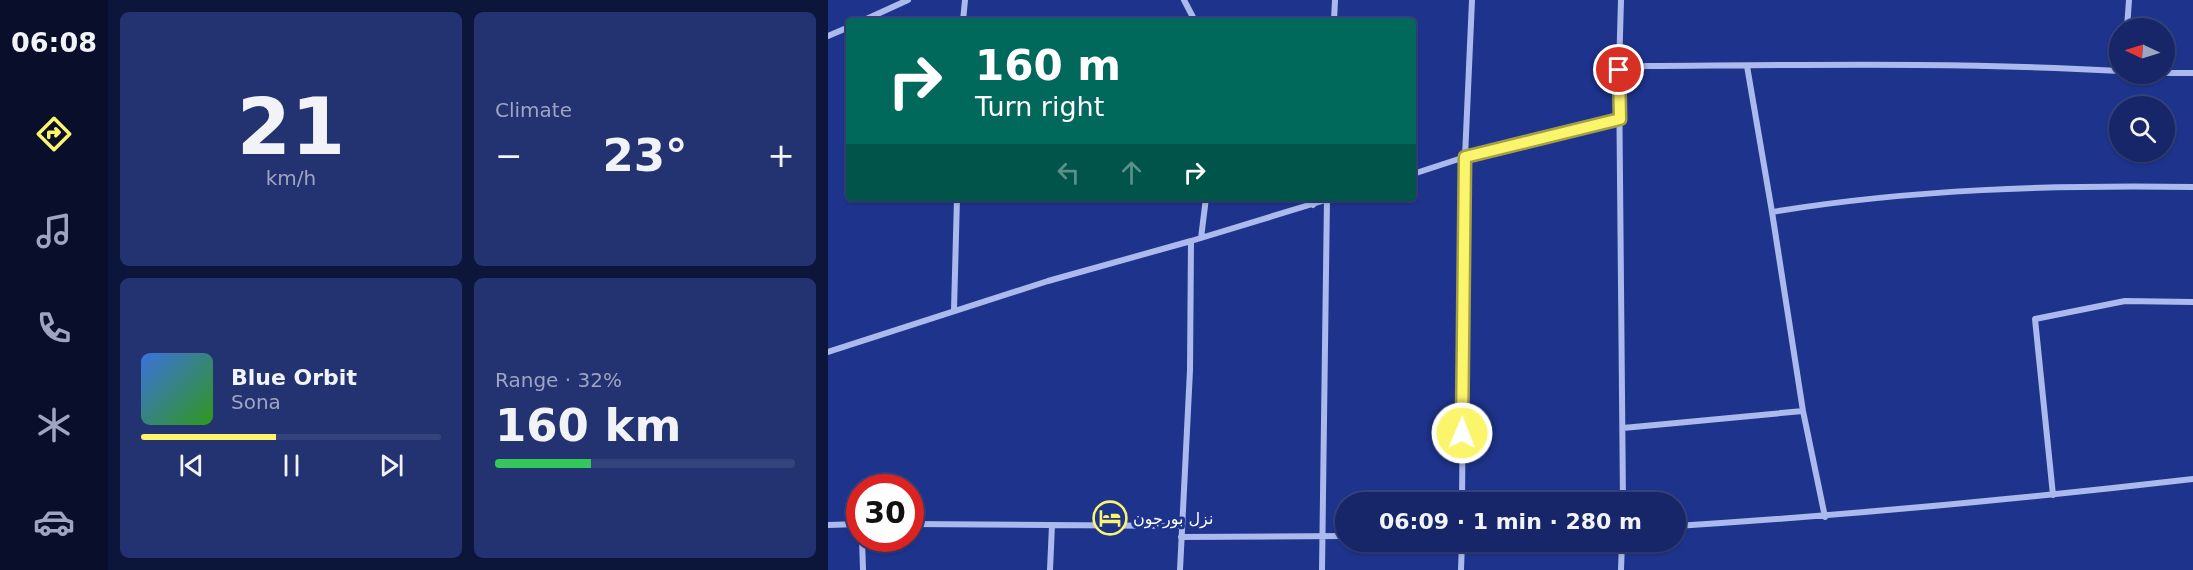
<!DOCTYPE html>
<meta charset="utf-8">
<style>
:root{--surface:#162669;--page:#233271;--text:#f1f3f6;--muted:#9ea5c0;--line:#35437d;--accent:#fbf56b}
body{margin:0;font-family:"DejaVu Sans",Vazirmatn,sans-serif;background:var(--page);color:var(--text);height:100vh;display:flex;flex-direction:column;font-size:22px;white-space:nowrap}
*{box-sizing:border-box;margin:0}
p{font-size:20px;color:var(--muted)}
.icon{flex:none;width:33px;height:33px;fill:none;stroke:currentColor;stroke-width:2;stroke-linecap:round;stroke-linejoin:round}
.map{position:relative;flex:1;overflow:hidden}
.drawer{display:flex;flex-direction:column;gap:12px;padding:12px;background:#0c153a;width:720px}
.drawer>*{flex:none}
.banner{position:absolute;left:18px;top:18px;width:570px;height:183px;border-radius:6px;box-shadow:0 2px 4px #0004,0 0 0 2px var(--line);background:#00695c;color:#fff;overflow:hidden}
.needle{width:39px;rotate:274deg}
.buttons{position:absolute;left:1281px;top:18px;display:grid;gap:12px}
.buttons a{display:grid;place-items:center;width:66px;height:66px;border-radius:50%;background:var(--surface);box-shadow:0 2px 4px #0004,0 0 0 2px var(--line);font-size:30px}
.speed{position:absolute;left:18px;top:474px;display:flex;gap:12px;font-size:30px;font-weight:700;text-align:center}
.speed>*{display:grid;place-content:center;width:78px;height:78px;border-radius:50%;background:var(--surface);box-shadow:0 2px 4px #0004,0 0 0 2px var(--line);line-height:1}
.speed .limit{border:9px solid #d22;background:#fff;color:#111}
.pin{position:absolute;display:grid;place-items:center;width:51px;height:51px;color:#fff;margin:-26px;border:3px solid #fff;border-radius:50%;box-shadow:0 2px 6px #0007}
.me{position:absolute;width:66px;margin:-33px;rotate:1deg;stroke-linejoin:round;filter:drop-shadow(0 0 4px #0008)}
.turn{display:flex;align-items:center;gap:21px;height:126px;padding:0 30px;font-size:27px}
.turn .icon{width:78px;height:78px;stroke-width:2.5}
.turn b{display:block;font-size:42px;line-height:51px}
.lanes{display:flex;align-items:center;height:57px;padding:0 30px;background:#0003;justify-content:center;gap:30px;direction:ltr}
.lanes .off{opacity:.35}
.big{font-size:45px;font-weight:800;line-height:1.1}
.drawer .widget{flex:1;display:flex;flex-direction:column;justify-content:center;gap:9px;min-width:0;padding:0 21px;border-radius:9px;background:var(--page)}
.drawer .dial{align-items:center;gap:0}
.dial b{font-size:78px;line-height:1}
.song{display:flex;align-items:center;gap:18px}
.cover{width:72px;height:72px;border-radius:9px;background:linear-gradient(135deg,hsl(220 70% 55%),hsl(110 70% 35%))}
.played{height:6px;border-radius:3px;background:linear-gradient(90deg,var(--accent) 45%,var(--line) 45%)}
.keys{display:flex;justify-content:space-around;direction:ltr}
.heat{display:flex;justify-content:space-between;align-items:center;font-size:33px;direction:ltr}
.charge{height:9px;border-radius:4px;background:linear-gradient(90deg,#34c759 32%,var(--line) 0)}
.drawer .tiles{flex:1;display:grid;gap:12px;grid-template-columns:repeat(2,1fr)}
.trip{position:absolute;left:507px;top:492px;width:351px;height:60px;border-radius:30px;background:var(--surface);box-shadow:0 2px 4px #0004,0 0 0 2px var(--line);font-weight:800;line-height:60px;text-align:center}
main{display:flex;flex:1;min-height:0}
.menu{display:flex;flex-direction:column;width:108px;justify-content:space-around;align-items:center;background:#090f2a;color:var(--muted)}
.menu .icon{width:42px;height:42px}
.menu .selected{color:var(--accent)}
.menu b{font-size:27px;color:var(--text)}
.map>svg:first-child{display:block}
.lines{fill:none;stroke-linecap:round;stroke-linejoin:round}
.street{stroke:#abb9ec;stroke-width:6}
.route-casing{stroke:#a39f46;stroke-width:15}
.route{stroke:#fbf56b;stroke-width:10}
.labels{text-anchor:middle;stroke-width:6;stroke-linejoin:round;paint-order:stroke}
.poi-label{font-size:16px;fill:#fff;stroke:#1e338c;text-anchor:start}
</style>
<main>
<nav class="menu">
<b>06:08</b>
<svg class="icon selected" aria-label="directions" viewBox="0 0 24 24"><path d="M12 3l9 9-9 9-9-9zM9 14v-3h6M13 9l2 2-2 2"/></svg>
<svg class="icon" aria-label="music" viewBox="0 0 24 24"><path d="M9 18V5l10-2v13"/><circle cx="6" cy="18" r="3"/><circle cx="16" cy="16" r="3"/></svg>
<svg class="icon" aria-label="phone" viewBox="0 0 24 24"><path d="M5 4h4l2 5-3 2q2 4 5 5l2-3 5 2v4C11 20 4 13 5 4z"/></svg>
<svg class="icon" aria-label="climate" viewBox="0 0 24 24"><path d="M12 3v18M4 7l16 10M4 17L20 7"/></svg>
<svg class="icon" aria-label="car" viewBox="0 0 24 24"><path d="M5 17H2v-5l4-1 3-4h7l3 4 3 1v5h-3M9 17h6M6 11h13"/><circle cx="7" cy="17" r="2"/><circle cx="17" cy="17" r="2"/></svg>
</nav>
<section class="drawer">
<div class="tiles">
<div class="widget dial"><b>21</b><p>km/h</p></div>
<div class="widget"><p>Climate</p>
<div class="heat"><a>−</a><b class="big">23°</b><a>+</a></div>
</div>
<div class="widget">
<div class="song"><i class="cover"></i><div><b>Blue Orbit</b><p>Sona</p></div></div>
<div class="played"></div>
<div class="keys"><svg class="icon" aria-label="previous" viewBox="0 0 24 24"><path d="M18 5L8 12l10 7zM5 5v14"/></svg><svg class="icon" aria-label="pause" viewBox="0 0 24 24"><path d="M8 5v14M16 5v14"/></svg><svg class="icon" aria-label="next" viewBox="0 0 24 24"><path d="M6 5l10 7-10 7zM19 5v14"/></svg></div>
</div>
<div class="widget"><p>Range · 32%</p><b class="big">160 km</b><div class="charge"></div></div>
</div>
</section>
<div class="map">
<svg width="1365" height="570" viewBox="0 0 1365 570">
<rect width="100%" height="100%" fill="#1e338c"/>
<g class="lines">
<path class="street" d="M356,0l11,21
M793,0l-2,70 4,432
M34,21l46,-21
M135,21l2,-21
M506,21l1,-21
M1299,28l2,-28
M0,36l21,-9
M919,66l25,146 31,199 22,106
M791,70l27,-4c158,-1 316,-4 474,5
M1336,73h29
M585,174l52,-17 155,-38
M478,198l7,7
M944,212c139,-23 281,-27 421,-25
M373,238l5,-40
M126,310l3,-112
M0,352l220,-71 143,-40 141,-43
M795,428l180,-17
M1225,495l-18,-176 90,-18 68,1
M634,502l3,-345 7,-157
M82,524l272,2
M0,525l32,-1
M848,526c173,-11 345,-27 517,-47
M353,537l165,-1
M34,538l1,32
M661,542l133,6
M222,570l2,-45
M352,570l10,-200 1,-129
M494,570l5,-372
M633,570l1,-28
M793,570l1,-28"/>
</g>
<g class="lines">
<defs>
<path id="route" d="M634,433l3,-276 155,-38 -1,-49"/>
</defs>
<use href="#route" class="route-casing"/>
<use href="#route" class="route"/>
</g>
<defs>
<symbol id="hotel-ring" viewBox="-11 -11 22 22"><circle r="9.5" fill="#1e338c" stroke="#fbf56b" stroke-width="1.5"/><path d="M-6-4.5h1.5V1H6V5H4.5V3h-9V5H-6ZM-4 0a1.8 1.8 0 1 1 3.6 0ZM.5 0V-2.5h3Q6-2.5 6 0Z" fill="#fbf56b"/></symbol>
</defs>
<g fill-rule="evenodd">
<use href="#hotel-ring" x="263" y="499" width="38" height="38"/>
</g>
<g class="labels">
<g class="poi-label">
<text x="305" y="524">نزل بورجون</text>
</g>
</g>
</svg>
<div class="buttons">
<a><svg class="needle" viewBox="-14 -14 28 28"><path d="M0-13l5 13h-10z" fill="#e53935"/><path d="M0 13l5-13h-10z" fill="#9ea5c0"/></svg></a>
<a><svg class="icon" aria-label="search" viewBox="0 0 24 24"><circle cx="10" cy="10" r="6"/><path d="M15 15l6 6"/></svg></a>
</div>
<div class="speed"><div class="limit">30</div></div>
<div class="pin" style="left:791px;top:70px;background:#d93025"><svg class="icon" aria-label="arrive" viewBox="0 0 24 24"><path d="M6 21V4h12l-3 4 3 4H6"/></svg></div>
<svg class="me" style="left:634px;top:433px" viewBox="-20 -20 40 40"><circle r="17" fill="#fbf56b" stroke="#fff" stroke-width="3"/><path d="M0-11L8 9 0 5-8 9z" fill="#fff"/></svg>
<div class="trip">06:09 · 1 min · 280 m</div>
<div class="banner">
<div class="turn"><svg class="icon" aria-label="right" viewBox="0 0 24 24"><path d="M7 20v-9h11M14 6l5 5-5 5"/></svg><div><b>160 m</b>Turn right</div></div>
<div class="lanes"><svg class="icon off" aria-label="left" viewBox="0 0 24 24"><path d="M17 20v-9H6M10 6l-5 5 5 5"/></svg><svg class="icon off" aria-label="ahead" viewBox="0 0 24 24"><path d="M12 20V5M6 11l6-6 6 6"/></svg><svg class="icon" aria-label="right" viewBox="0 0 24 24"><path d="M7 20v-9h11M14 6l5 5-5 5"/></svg></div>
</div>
</div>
</main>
